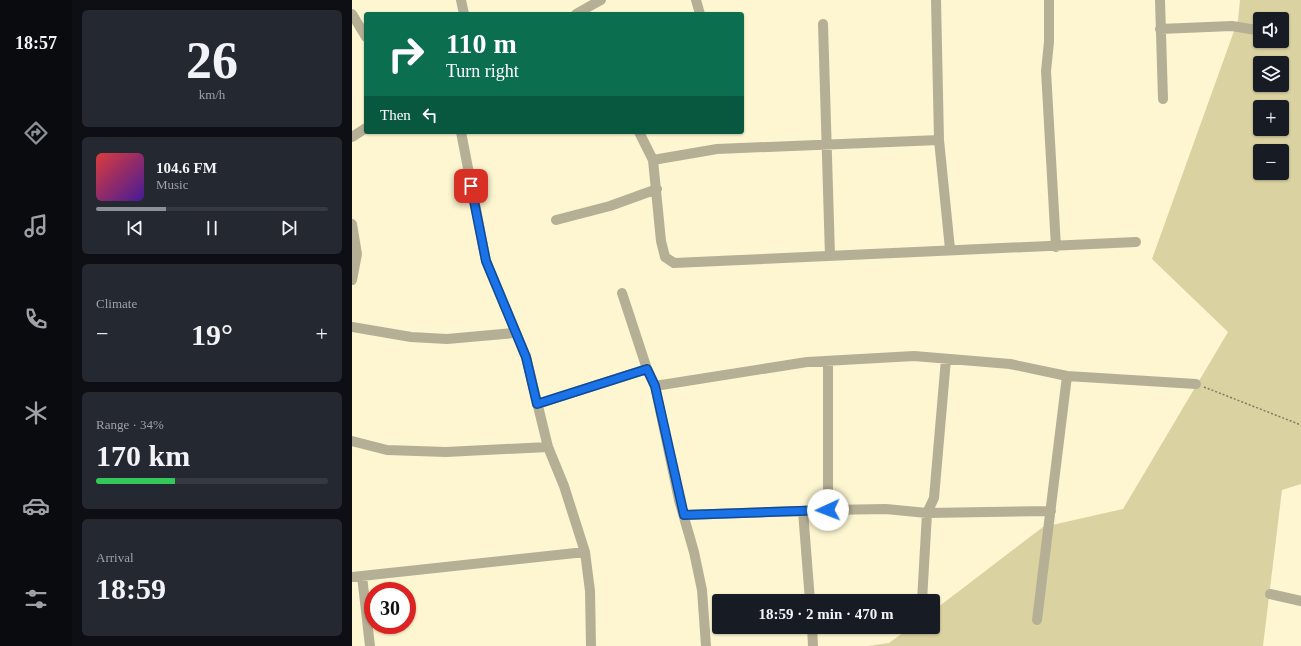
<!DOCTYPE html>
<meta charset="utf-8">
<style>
:root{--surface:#171b24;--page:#242831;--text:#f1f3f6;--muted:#9ea1a6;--line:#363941;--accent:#8c9099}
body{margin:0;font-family:"Times New Roman",serif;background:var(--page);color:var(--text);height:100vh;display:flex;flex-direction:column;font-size:15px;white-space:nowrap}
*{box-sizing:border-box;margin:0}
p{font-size:13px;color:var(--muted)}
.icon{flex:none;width:22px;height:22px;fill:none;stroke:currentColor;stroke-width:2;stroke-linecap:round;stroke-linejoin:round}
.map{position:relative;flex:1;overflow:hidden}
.details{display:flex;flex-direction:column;gap:10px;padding:10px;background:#0d0f14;width:280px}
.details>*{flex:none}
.hud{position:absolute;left:12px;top:12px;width:380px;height:122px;border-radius:4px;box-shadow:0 1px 3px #0004;background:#0b6e4f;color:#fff;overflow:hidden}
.controls{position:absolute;left:901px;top:12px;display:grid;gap:8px}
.controls a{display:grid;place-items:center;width:36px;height:36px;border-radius:4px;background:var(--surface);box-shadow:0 1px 3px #0004;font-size:20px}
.speed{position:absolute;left:12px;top:582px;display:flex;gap:8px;font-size:20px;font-weight:700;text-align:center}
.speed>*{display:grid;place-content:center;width:52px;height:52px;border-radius:50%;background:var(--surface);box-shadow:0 1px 3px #0004;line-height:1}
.speed .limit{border:6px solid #d22;background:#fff;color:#111}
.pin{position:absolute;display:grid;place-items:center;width:34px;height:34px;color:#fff;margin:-17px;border-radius:8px;box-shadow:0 2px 6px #0006}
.me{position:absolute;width:44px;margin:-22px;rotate:268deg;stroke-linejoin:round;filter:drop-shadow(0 0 3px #0008)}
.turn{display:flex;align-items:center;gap:14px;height:84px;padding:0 16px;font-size:18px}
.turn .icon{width:52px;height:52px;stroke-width:2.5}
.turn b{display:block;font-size:28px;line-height:34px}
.then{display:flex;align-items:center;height:38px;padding:0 16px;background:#0003;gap:8px;font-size:15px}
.big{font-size:30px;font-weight:700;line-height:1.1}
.details .widget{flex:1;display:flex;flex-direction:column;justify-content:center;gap:6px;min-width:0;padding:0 14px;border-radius:6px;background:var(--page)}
.details .dial{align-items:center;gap:0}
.dial b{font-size:52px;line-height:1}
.song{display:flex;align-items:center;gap:12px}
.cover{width:48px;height:48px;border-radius:6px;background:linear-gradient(135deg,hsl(0 70% 55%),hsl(260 70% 35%))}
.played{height:4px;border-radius:2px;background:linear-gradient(90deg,var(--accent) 30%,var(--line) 30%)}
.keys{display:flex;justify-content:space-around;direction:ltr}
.heat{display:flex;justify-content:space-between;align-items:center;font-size:22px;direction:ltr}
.charge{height:6px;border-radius:3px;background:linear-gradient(90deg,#34c759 34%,var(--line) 0)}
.trip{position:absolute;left:360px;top:594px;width:228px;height:40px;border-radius:4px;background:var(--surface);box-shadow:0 1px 3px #0004;font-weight:700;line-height:40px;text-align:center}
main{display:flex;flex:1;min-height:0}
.dock{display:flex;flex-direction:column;width:72px;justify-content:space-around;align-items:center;background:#090b0e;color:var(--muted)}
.dock .icon{width:28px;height:28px}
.dock .selected{color:var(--accent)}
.dock b{font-size:18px;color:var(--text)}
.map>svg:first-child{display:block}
.green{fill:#dbd2a2;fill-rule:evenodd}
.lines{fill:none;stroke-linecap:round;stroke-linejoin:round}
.path{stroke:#7e7a63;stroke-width:1.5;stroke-dasharray:2 2;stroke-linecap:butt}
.minor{stroke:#b5b095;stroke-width:10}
.route-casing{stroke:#114b97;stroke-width:10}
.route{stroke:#1a73e8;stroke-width:7}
</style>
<main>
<nav class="dock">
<b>18:57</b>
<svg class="icon selected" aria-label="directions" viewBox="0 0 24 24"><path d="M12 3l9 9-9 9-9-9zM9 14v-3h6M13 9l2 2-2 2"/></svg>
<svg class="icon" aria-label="music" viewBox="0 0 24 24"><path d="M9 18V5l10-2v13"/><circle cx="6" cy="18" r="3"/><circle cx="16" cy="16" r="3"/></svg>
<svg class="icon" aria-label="phone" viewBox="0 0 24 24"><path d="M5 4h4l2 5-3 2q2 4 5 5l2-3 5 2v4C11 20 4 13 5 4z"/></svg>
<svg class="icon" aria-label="climate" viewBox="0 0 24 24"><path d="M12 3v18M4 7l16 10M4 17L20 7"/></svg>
<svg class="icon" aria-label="car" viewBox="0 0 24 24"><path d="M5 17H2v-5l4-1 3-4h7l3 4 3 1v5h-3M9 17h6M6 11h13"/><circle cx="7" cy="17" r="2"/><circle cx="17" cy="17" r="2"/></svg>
<svg class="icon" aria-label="filters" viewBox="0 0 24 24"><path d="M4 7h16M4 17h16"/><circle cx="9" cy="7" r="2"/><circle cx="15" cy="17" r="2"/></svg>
</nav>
<section class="details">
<div class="widget dial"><b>26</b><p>km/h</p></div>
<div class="widget">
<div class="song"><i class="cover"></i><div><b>104.6 FM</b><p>Music</p></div></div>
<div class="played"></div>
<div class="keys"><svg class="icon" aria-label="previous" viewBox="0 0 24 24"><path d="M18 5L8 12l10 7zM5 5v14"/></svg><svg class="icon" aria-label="pause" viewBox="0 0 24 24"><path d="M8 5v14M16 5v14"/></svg><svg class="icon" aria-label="next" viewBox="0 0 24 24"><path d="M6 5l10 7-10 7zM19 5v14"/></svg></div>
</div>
<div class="widget"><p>Climate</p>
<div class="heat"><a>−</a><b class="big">19°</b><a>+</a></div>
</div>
<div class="widget"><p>Range · 34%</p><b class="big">170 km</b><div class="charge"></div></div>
<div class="widget"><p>Arrival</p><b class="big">18:59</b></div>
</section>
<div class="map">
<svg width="949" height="646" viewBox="0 0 949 646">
<rect width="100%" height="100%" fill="#fdf6d1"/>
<path class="green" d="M888,0h61v484l-19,6 -19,156h-395l21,-3 22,-16h22v-16l110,-84 80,-18 105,-177 -76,-73 86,-239zM908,19h22v22h-22zM908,63h22v22h-22zM908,107h22v22h-22zM908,151h22v22h-22z"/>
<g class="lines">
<path class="path" d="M852,387l97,38"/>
<path class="minor" d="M109,0l3,14
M344,0l4,14
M584,0l3,140 11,109
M697,0v42l-3,29 10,176
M808,0l3,99
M0,14l14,23
M224,14l25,-14
M471,24l7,232
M808,29l72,-3 24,4
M109,132l25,129 40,96 22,90 16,39 21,66 5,39 1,55
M287,132l14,28 8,81 4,16 9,6 462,-21
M0,137l14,-9
M301,160l64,-11 222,-9
M204,220l54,-14 47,-17
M0,224l5,30 -5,26
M270,293l25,76 8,17 24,114 15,52 8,38 4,56
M0,327l59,10 36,2 67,-6
M303,386l152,-24 107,-6 96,8 57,12 129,8
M185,404l110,-35
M0,441l35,9 59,2 102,-5
M476,510l58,-1 41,4 124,-2
M451,511l7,90
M332,515l144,-5v-149
M10,576l8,70
M0,577l233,-25
M918,594l31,7
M570,601l5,-88 7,-15 12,-139
M685,620l30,-244
M460,627l1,19"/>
</g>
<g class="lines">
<defs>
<path id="route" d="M119,186l15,75 40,96 11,47 110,-35 8,17 29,129 144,-5"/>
</defs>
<use href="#route" class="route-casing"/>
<use href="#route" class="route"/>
</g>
</svg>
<div class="controls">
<a><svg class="icon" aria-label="sound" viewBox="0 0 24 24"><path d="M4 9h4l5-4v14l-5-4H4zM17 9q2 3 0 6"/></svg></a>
<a><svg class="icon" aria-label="layers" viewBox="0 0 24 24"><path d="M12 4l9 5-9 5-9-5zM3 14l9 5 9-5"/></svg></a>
<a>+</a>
<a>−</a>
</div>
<div class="speed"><div class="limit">30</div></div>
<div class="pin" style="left:119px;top:186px;background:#d93025"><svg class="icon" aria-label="arrive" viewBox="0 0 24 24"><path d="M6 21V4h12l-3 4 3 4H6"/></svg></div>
<svg class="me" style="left:476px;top:510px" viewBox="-20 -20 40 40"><circle r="19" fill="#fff"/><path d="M0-13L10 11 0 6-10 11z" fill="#1a73e8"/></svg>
<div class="trip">18:59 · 2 min · 470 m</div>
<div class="hud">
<div class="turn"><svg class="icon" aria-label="right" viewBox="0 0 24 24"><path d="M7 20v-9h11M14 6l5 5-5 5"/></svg><div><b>110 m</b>Turn right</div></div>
<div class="then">Then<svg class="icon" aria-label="left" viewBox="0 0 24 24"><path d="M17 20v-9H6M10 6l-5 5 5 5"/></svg></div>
</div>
</div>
</main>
